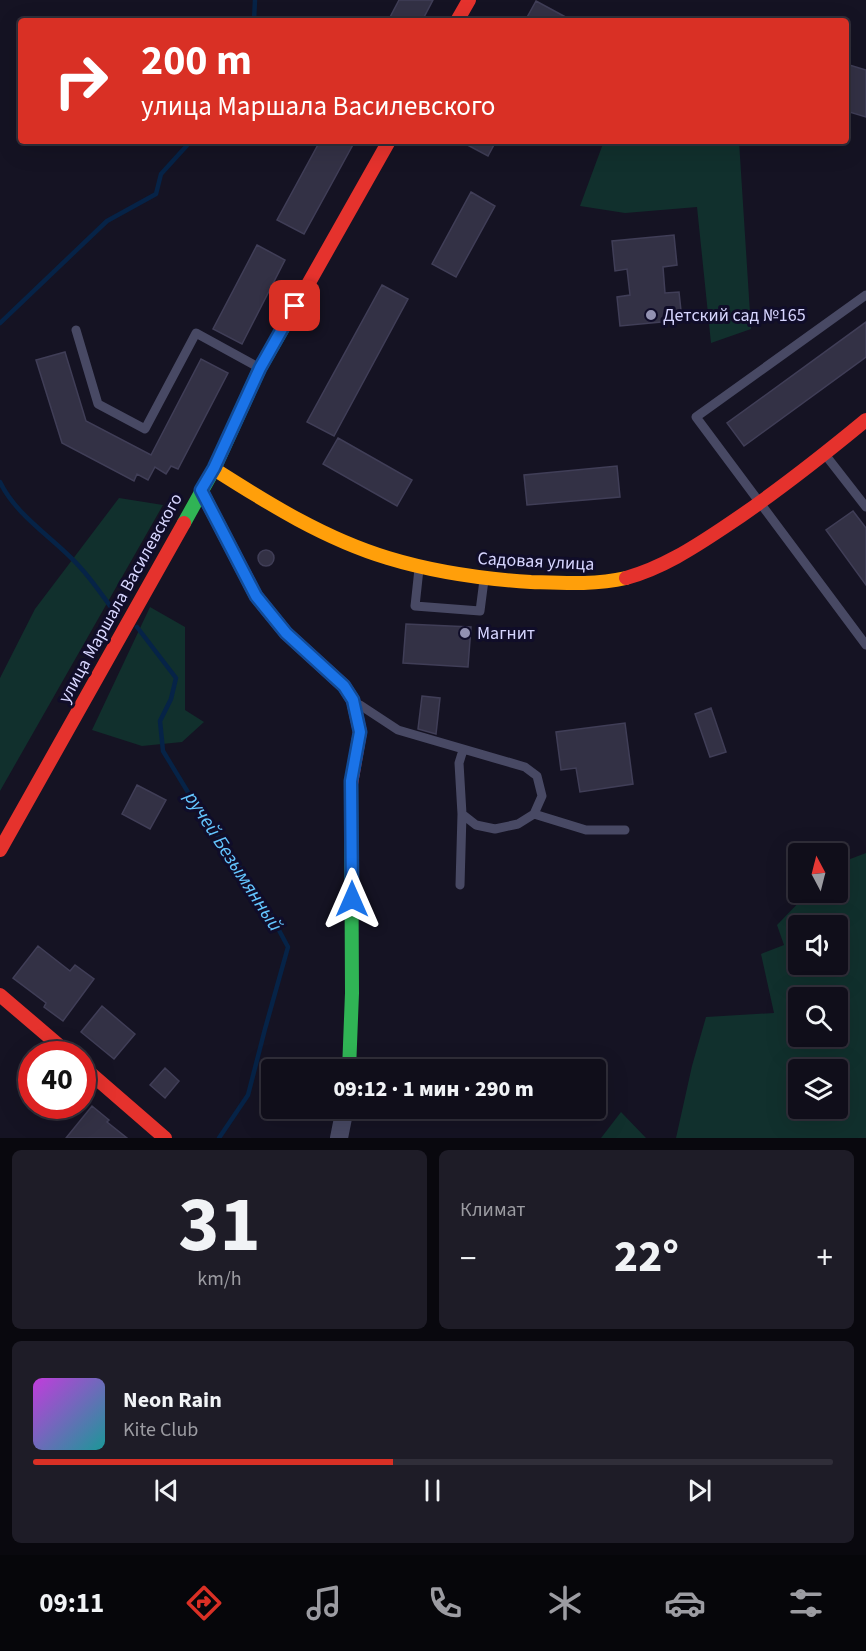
<!DOCTYPE html>
<html lang="ru">
<meta charset="utf-8">
<style>
:root{--surface:#100e1a;--page:#1e1c27;--text:#f1f3f6;--muted:#9c9ca2;--line:#302e39;--accent:#d93025}
body{margin:0;font-family:"Source Sans 3",sans-serif;background:var(--page);color:var(--text);height:100vh;display:flex;flex-direction:column;font-size:22px;white-space:nowrap}
*{box-sizing:border-box;margin:0}
p{font-size:20px;color:var(--muted)}
.icon{flex:none;width:33px;height:33px;fill:none;stroke:currentColor;stroke-width:2;stroke-linecap:round;stroke-linejoin:round}
.map{position:relative;height:1138px;overflow:hidden}
.panel{display:flex;flex-direction:column;gap:12px;padding:12px;background:#09080e;flex:1}
.panel>*{flex:none}
.hud{position:absolute;left:18px;top:18px;width:831px;height:126px;border-radius:6px;box-shadow:0 6px 24px #0002,0 0 0 2px var(--line);background:#d93025;color:#fff;overflow:hidden}
.needle{width:39px;rotate:353deg}
.fabs{position:absolute;left:788px;top:843px;display:grid;gap:12px}
.fabs a{display:grid;place-items:center;width:60px;height:60px;border-radius:6px;background:var(--surface);box-shadow:0 6px 24px #0002,0 0 0 2px var(--line);font-size:30px}
.speed{position:absolute;left:18px;top:1041px;display:flex;gap:12px;font-size:30px;font-weight:700;text-align:center}
.speed>*{display:grid;place-content:center;width:78px;height:78px;border-radius:50%;background:var(--surface);box-shadow:0 6px 24px #0002,0 0 0 2px var(--line);line-height:1}
.speed .limit{border:9px solid #d22;background:#fff;color:#111}
.pin{position:absolute;display:grid;place-items:center;width:51px;height:51px;color:#fff;margin:-26px;border-radius:12px;box-shadow:0 3px 9px #0006}
.me{position:absolute;width:66px;margin:-33px;rotate:0deg;stroke-linejoin:round;filter:drop-shadow(0 0 4px #0008)}
.turn{display:flex;align-items:center;gap:21px;height:126px;padding:0 24px;font-size:27px}
.turn .icon{width:78px;height:78px;stroke-width:2.5}
.turn b{display:block;font-size:42px;line-height:51px}
.big{font-size:45px;font-weight:800;line-height:1.1}
.panel .widget{flex:1;display:flex;flex-direction:column;justify-content:center;gap:9px;min-width:0;padding:0 21px;border-radius:9px;background:var(--page)}
.panel .dial{align-items:center;gap:0}
.dial b{font-size:78px;line-height:1}
.song{display:flex;align-items:center;gap:18px}
.cover{width:72px;height:72px;border-radius:9px;background:linear-gradient(135deg,hsl(290 70% 55%),hsl(180 70% 35%))}
.played{height:6px;border-radius:3px;background:linear-gradient(90deg,var(--accent) 45%,var(--line) 45%)}
.keys{display:flex;justify-content:space-around;direction:ltr}
.heat{display:flex;justify-content:space-between;align-items:center;font-size:33px;direction:ltr}
.panel .tiles{flex:1;display:grid;gap:12px;grid-template-columns:1fr 1fr}
.widget:last-child{grid-column:span 2}
.trip{position:absolute;left:261px;top:1059px;width:345px;height:60px;border-radius:6px;background:var(--surface);box-shadow:0 6px 24px #0002,0 0 0 2px var(--line);font-weight:800;line-height:60px;text-align:center}
.dock{display:flex;height:96px;justify-content:space-around;align-items:center;background:#06060a;color:var(--muted)}
.dock .icon{width:42px;height:42px}
.dock .current{color:var(--accent)}
.dock b{font-size:27px;color:var(--text)}
.map>svg:first-child{display:block}
.green{fill:#11302d;fill-rule:evenodd}
.lines{fill:none;stroke-linecap:round;stroke-linejoin:round}
.stream{stroke:#062347;stroke-width:4.5}
.building{fill:#333145;stroke:#403e57;stroke-width:1.5}
.lane{stroke:#484964;stroke-width:9}
.street{stroke:#484964;stroke-width:18}
.fast{stroke:#30b455;stroke-width:14}
.slow{stroke:#ff9f0a;stroke-width:14}
.jam{stroke:#e5322d;stroke-width:14}
.route-casing{stroke:#114b97;stroke-width:15}
.route{stroke:#1a73e8;stroke-width:10}
.poi-dot{fill:#9392b2;stroke:#100d29;stroke-width:2}
.labels{text-anchor:middle;stroke-width:6;stroke-linejoin:round;paint-order:stroke}
.poi-label{font-size:18px;fill:#d7d6ff;stroke:#100d29;text-anchor:start}
.street-label{font-size:18px;fill:#d7d6ff;stroke:#100d29}
.water-label{font-size:20px;font-style:italic;fill:#64c6ff;stroke:#100d29}
</style>
<div class="map">
<svg width="866" height="1138" viewBox="0 0 866 1138">
<rect width="100%" height="100%" fill="#151323"/>
<path class="green" d="M604,141h135l12,188 -40,14 -14,-136 -72,6 -45,-7z
M119,498l44,7 -163,286v-113l35,-69z
M150,607l35,20v83l19,12 -22,20 -40,4 -50,-16z
M866,853v285h-190l16,-72 14,-49 68,-4 -13,-59 23,-9 -7,-20 31,-32 29,-1v-28zM798,926h39v38h-39zM798,998h39v38h-39zM798,1070h39v38h-39z
M621,1112l25,26h-45z"/>
<g class="lines">
<path class="stream" d="M254,21l1,-21
M0,323l107,-102 49,-27 5,-20 30,-33
M0,482c17,35 54,56 79,84 14,15 25,32 37,48
M137,627l39,51 -5,21 -11,22 3,30 40,66 23,30 40,59 22,41 -23,82 -17,66 -29,43"/>
</g>
<path class="building" d="M399,0h34l-11,21h-34z
M536,1l37,20h-48z
M846,64l20,6v47l-20,-6z
M320,141h35l-51,93 -27,-14z
M460,141h36l-8,15z
M471,192l24,14 -39,71 -24,-13z
M674,235l3,30 -14,2 2,26 14,-1 3,28 -62,6 -3,-29 13,-2 -3,-26 -12,2 -3,-30z
M257,245l28,15 -43,84 -29,-15z
M382,285l26,14 -74,137 -27,-14z
M866,322v35l-122,89 -17,-23z
M65,352l21,69 65,34 50,-96 27,14 -50,96 -7,-3 -5,8 -11,-7 -7,13 -11,-6 -3,7 -72,-38 -26,-83z
M338,438l74,42 -15,26 -74,-42z
M617,466l3,31 -93,8 -3,-30z
M853,511l13,17v57l-40,-55z
M258 558a8 8 0 1 1 16 0a8 8 0 1 1-16 0Z
M406,624l65,3 -3,40 -65,-4z
M422,696l18,2 -4,36 -18,-5z
M711,708l15,44 -16,5 -15,-43z
M625,723l8,61 -53,8 -4,-24 -15,2 -5,-38z
M137,785l29,15 -16,29 -28,-15z
M38,946l32,25 5,-6 19,14 -31,42 -19,-14 2,-4 -33,-25z
M102,1006l33,28 -21,25 -33,-27z
M165,1068l14,13 -14,17 -15,-13z
M92,1106l17,14 -2,2 20,16h-61z"/>
<g class="lines">
<path class="lane" d="M866,295l-170,122 170,228
M76,330l22,74 47,25 51,-96 62,34
M827,457l39,50
M419,569l-4,37 65,5 4,-31
M360,705l38,25 127,37 12,9 5,20 -8,18 52,16h39
M462,814l14,11 19,4 23,-5 16,-10
M460,885l2,-71 -3,-51 4,-13"/>
<path class="street" d="M339,1138l6,-30"/>
<path class="fast" d="M184,523l30,-54 46,-101 42,-73
M349,1070l3,-77 -1,-209"/>
<path class="slow" d="M214,469c55,35 111,70 174,89 46,14 95,21 143,24 32,1 64,3 95,-4"/>
<path class="jam" d="M457,21l12,-21
M302,295l87,-154
M201,490l55,106 30,37 58,53 9,14 7,32 -9,52
M626,578c36,-10 67,-30 97,-50 50,-33 97,-70 143,-108
M0,850l184,-327
M0,995l69,59
M82,1066l83,72"/>
</g>
<g class="lines">
<defs>
<path id="route" d="M295,306l-35,62 -46,100 -13,22 55,106 30,37 58,53 9,14 7,32 -9,49 1,118"/>
</defs>
<use href="#route" class="route-casing"/>
<use href="#route" class="route"/>
</g>
<g class="poi-dot">
<circle cx="651" cy="315" r="6"/>
<circle cx="465" cy="633" r="6"/>
</g>
<g class="labels">
<g class="poi-label">
<text x="663" y="321">Детский сад №165</text>
<text x="477" y="639">Магнит</text>
</g>
<g class="street-label">
<text transform="translate(536 561) rotate(3)" y="6">Садовая улица</text>
<text transform="translate(120 598) rotate(-61)" y="6">улица Маршала Василевского</text>
</g>
<g class="water-label">
<text transform="translate(234 861) rotate(57)" y="7">ручей Безымянный</text>
</g>
</g>
</svg>
<div class="fabs">
<a><svg class="needle" viewBox="-14 -14 28 28"><path d="M0-13l5 13h-10z" fill="#e53935"/><path d="M0 13l5-13h-10z" fill="#9c9ca2"/></svg></a>
<a><svg class="icon" aria-label="sound" viewBox="0 0 24 24"><path d="M4 9h4l5-4v14l-5-4H4zM17 9q2 3 0 6"/></svg></a>
<a><svg class="icon" aria-label="search" viewBox="0 0 24 24"><circle cx="10" cy="10" r="6"/><path d="M15 15l6 6"/></svg></a>
<a><svg class="icon" aria-label="layers" viewBox="0 0 24 24"><path d="M12 4l9 5-9 5-9-5zM3 14l9 5 9-5"/></svg></a>
</div>
<div class="speed"><div class="limit">40</div></div>
<div class="pin" style="left:295px;top:306px;background:#d93025"><svg class="icon" aria-label="arrive" viewBox="0 0 24 24"><path d="M6 21V4h12l-3 4 3 4H6"/></svg></div>
<svg class="me" style="left:352px;top:899px" viewBox="-20 -20 40 40"><path d="M0-17L14 15 0 8-14 15z" fill="#1a73e8" stroke="#fff" stroke-width="4"/></svg>
<div class="trip">09:12 · 1 мин · 290 m</div>
<div class="hud">
<div class="turn"><svg class="icon" aria-label="right" viewBox="0 0 24 24"><path d="M7 20v-9h11M14 6l5 5-5 5"/></svg><div><b>200 m</b>улица Маршала Василевского</div></div>
</div>
</div>
<section class="panel">
<div class="tiles">
<div class="widget dial"><b>31</b><p>km/h</p></div>
<div class="widget"><p>Климат</p>
<div class="heat"><a>−</a><b class="big">22°</b><a>+</a></div>
</div>
<div class="widget">
<div class="song"><i class="cover"></i><div><b>Neon Rain</b><p>Kite Club</p></div></div>
<div class="played"></div>
<div class="keys"><svg class="icon" aria-label="previous" viewBox="0 0 24 24"><path d="M18 5L8 12l10 7zM5 5v14"/></svg><svg class="icon" aria-label="pause" viewBox="0 0 24 24"><path d="M8 5v14M16 5v14"/></svg><svg class="icon" aria-label="next" viewBox="0 0 24 24"><path d="M6 5l10 7-10 7zM19 5v14"/></svg></div>
</div>
</div>
</section>
<nav class="dock">
<b>09:11</b>
<svg class="icon current" aria-label="directions" viewBox="0 0 24 24"><path d="M12 3l9 9-9 9-9-9zM9 14v-3h6M13 9l2 2-2 2"/></svg>
<svg class="icon" aria-label="music" viewBox="0 0 24 24"><path d="M9 18V5l10-2v13"/><circle cx="6" cy="18" r="3"/><circle cx="16" cy="16" r="3"/></svg>
<svg class="icon" aria-label="phone" viewBox="0 0 24 24"><path d="M5 4h4l2 5-3 2q2 4 5 5l2-3 5 2v4C11 20 4 13 5 4z"/></svg>
<svg class="icon" aria-label="climate" viewBox="0 0 24 24"><path d="M12 3v18M4 7l16 10M4 17L20 7"/></svg>
<svg class="icon" aria-label="car" viewBox="0 0 24 24"><path d="M5 17H2v-5l4-1 3-4h7l3 4 3 1v5h-3M9 17h6M6 11h13"/><circle cx="7" cy="17" r="2"/><circle cx="17" cy="17" r="2"/></svg>
<svg class="icon" aria-label="filters" viewBox="0 0 24 24"><path d="M4 7h16M4 17h16"/><circle cx="9" cy="7" r="2"/><circle cx="15" cy="17" r="2"/></svg>
</nav>
